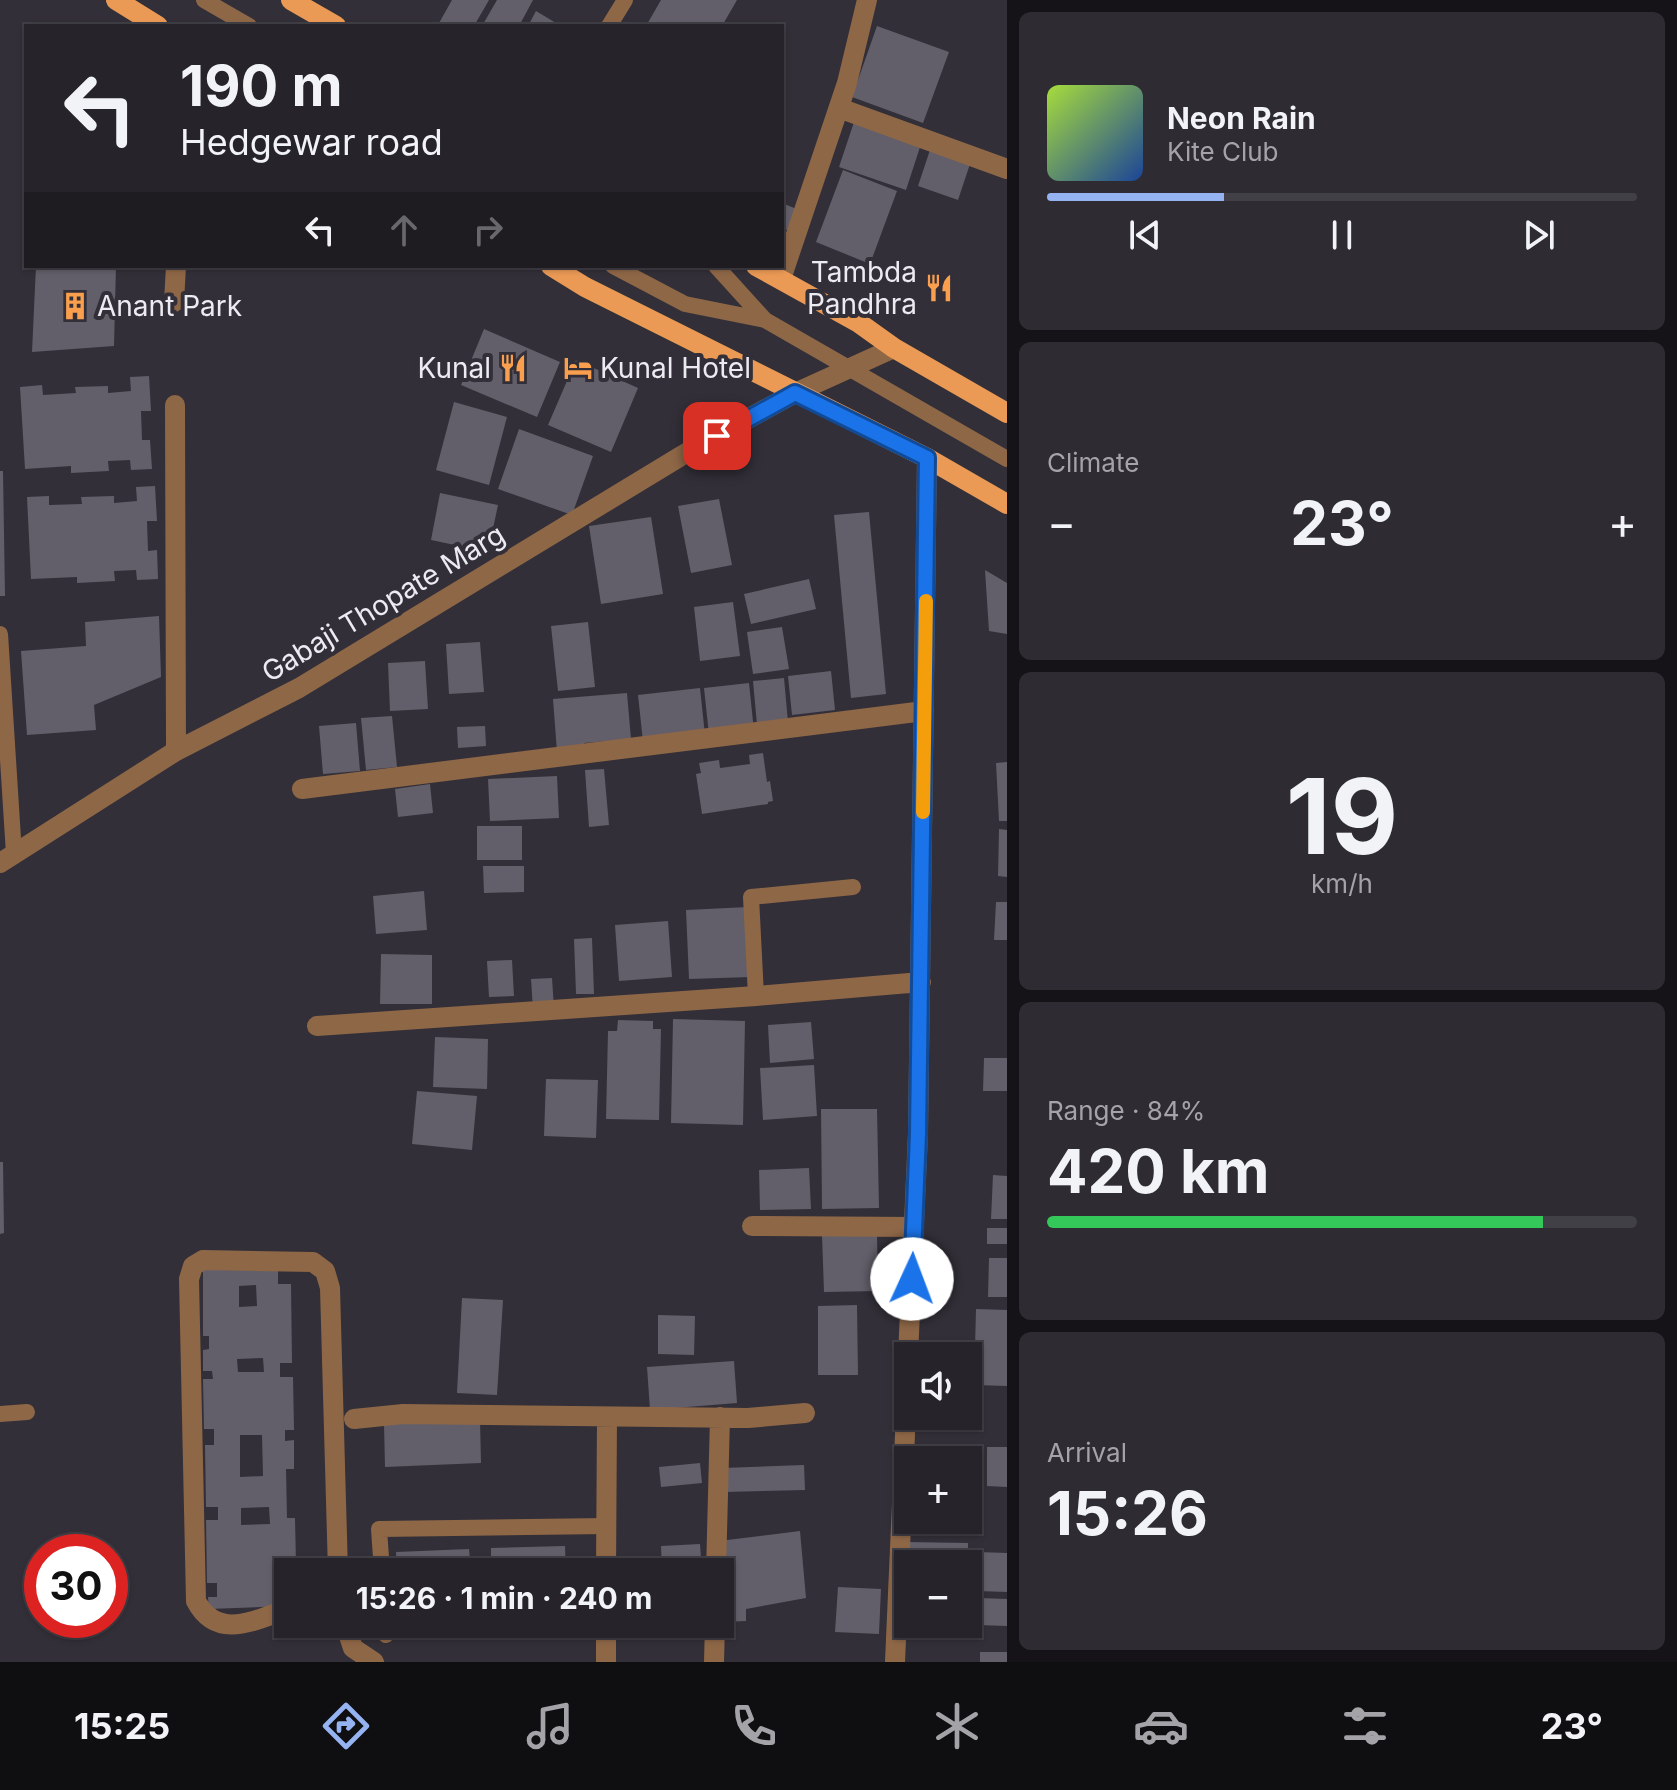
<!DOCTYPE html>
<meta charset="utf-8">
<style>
:root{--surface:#26232a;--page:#2e2b32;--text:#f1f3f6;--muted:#a4a4a8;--line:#424047;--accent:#95b2f1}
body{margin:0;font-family:Inter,sans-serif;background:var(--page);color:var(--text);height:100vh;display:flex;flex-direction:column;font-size:30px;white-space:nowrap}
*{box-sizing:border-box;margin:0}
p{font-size:26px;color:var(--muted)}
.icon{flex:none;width:44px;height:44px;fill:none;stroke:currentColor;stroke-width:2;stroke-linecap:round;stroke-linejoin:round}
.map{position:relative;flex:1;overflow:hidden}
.drawer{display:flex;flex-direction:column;gap:12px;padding:12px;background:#151317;width:670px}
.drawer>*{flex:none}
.hud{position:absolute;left:24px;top:24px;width:760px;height:244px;border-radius:0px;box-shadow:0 2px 6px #0004,0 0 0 2px var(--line);background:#26232a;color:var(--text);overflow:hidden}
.buttons{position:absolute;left:894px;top:1342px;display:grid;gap:16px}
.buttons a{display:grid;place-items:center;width:88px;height:88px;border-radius:0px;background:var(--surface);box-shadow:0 2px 6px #0004,0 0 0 2px var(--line);font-size:40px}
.speed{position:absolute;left:24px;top:1534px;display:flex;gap:16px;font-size:40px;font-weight:700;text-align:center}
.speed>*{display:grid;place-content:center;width:104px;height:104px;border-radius:50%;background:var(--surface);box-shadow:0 2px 6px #0004,0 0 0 2px var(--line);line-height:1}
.speed .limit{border:12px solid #d22;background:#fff;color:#111}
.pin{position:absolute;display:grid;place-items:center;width:68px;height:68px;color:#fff;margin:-34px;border-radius:16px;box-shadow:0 4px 12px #0006}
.me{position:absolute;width:88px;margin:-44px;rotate:2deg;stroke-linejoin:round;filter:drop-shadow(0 0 6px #0008)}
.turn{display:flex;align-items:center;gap:28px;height:168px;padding:0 24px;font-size:36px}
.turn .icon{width:104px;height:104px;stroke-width:2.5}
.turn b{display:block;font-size:56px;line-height:68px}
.lanes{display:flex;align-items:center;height:76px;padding:0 24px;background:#0003;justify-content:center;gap:40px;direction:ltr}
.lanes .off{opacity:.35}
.big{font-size:60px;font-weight:700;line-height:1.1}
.drawer .widget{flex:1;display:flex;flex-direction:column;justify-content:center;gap:12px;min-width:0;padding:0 28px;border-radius:12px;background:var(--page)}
.drawer .dial{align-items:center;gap:0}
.dial b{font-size:104px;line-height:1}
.song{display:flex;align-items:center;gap:24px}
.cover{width:96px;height:96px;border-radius:12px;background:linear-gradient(135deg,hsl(80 70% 55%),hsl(220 70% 35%))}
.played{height:8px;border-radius:4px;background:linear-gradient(90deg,var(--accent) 30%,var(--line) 30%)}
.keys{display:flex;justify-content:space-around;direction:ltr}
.heat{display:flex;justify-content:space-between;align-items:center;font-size:44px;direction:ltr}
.charge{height:12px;border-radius:6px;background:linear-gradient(90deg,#34c759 84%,var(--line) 0)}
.trip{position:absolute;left:274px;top:1558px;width:460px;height:80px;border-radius:0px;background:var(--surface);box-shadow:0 2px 6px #0004,0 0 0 2px var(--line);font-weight:700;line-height:80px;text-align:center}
.dock{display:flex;height:128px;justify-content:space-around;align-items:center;background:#0f0e11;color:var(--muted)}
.dock .icon{width:56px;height:56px}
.dock .active{color:var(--accent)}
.dock b{font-size:36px;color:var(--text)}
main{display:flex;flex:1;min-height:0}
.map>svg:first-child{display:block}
.building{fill:#625f6a;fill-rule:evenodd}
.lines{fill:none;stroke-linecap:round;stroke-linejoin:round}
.service{stroke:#8e6747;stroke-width:16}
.minor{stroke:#8e6747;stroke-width:20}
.primary{stroke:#ea9a55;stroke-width:20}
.route-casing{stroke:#114b97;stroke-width:20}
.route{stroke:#1a73e8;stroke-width:14}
.slow{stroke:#f59e0b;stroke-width:14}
.labels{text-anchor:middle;stroke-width:8;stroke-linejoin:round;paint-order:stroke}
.poi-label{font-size:28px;fill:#ecebf1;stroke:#322f38;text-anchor:end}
.street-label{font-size:28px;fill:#ecebf1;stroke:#322f38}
</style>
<main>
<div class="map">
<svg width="1007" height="1662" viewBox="0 0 1007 1662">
<rect width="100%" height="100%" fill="#322f38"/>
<path class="building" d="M452,0h37l-15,26h-30l-5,-3z
M497,0h36l-14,26h-37z
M661,0h76l-15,26h-76z
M536,11l25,15h-33z
M877,26l72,26 -26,71 -71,-26z
M855,119l67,22 -16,49 -67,-23z
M930,150l40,14 -12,36 -40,-14z
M843,170l54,21 -27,73 -54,-22z
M782,203l17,7 -9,21 -8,-3z
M36,266h80l-2,80 -82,6z
M484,329l76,33 -23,55 -76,-32z
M576,360l62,28 -27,64 -63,-27z
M149,376l2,35h-10l1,29h8l2,29 -21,1 -1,-10 -22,1 1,10 -38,2v-7l-46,3 -5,-82 22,-2 1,10 33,-2 -1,-6 33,-1v7l23,-2 -1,-14z
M454,402l53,15 -18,68 -53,-15z
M519,429l74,27 -21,59 -74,-26z
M0,471h3l2,125h-5z
M155,486l2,35h-10l1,30 9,-1 1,29 -21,1 -1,-10 -22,1 1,10 -38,2v-6l-46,2 -4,-82 22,-1v9l33,-1 -1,-7 33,-1v7l23,-2 -1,-14z
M440,493l58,12 -10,47 -57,-12z
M719,499l13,66 -41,8 -13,-67z
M869,512l17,182 -35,4 -17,-183z
M651,517l12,77 -62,10 -12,-78z
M985,570l22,13v51l-18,-3z
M809,579l7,30 -65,15 -7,-30z
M733,602l7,54 -40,5 -6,-54z
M159,616l2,61 -67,28 2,25 -69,5 -6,-84 65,-5 -1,-24z
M588,622l7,65 -37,4 -7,-65z
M782,627l7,42 -36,5 -6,-42z
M480,642l4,50 -35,2 -3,-50z
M425,661l3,48 -38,2 -2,-48z
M831,671l4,39 -43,5 -4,-39z
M784,678l4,44 -31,3 -4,-44z
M749,683l5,48 -45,4 -5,-47z
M700,688l5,47 -62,7 -5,-47z
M627,693l4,46 -47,4 1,7 -28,2 -4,-53z
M392,716l5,51 -31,3 -5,-52z
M356,723l4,48 -37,3 -4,-48z
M485,726l1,20 -28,2 -1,-21z
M763,753l4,29 3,-1 3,20 -5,1v2l-66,10 -6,-40 5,-1 -2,-10 20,-3 1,8 30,-4 -1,-9z
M1007,762v59h-8l-3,-58z
M604,769l5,56 -20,2 -4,-57z
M557,776l2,42 -69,3 -2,-42z
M430,784l3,29 -35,4 -3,-28z
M477,826h45v34h-45z
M999,829l8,1v47l-9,-1z
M483,866h41v26l-40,1z
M424,891l3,39 -51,4 -3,-38z
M996,902h11v38h-13z
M748,907l3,70 -62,2 -3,-69z
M668,921l4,56 -53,4 -4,-56z
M592,938l2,56h-18l-2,-55z
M381,954l51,1v49h-52z
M512,960l2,36 -25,1 -2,-36z
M552,978l2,30 -21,2 -2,-31z
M673,1019l72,2 -2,104 -72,-2z
M618,1020l35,1v8h8l-2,91 -53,-1 2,-88h9z
M811,1022l3,37 -44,4 -2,-38z
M435,1037l53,2 -1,50 -54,-2z
M984,1058h23v33h-24z
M814,1065l3,51 -54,4 -3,-52z
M546,1079l52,1 -2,58 -52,-2z
M417,1091l60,5 -5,54 -60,-6z
M821,1109h56l2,99 -57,1z
M0,1162h3l1,71 -4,1z
M809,1168l2,41 -51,1 -1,-40z
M993,1175l14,1v43h-16z
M987,1228h20v16h-20z
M877,1234l1,57 -54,1 -2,-57z
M989,1258h18v39h-19z
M278,1267v17h13l1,79h-12v14h13l1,53h-9v11l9,-1v29h-8l1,49h8l1,46h-8l-1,42 -78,3 -1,-12h9v-14h-10l-1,-63h12v-13h-12l-1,-62h9v-16h-10l-1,-50h10l-1,-8h-9v-21l6,-1v-13h-6v-68zM256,1285l1,21 -18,1v-21zM263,1358l1,14h-26l-1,-13zM240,1435h22l1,41 -23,1zM269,1507l1,17 -29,1v-17z
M462,1298l41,2 -6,95 -40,-2z
M857,1305l1,70h-40v-69z
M976,1309l31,1v76l-33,-1z
M658,1315l37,1 -1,39 -36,-1z
M734,1361l3,42 -87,7 -3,-43z
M480,1419l1,44 -96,4 -1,-43z
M987,1447h20v40l-20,-1z
M700,1463l2,20 -41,4 -2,-20z
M804,1465l1,25 -81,2 -1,-24z
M908,1520h59v16h-63z
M800,1531l6,67 -60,11v12l-22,1 -5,-81z
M906,1542l62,1v21h-62z
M700,1544l2,28h-40l-1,-26z
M565,1546l1,26h-169l-1,-20 73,-3 1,11 21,-1v-11z
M977,1552l30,1v39l-31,-1z
M838,1587l43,2 -2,45 -44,-2z
M979,1598l28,1v27l-29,-1z
M399,1624h32l1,10 -33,2z
M449,1624h22v9l-21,1z
M532,1624h36v5l-35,2z
M980,1652h27v10h-27z"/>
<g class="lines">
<path class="service" d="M204,0l45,26
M609,26l16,-26
M613,266l72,38 80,16
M716,266l49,54 242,139
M0,634l14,220
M756,996l-5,-99 102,-10
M0,1414l27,-2
M382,1572l-3,-43 228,-3
M385,1624l1,11"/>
<path class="minor" d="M839,108l168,61
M781,279l66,-196 20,-83
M174,302l2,-36
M175,405l1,346
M302,789l622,-78
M0,863l176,-112 123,-63 392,-238 104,-57 99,-45
M317,1026l439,-30 165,-14
M752,1226l162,1
M908,1356l10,-222 9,-676
M354,1419l49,-5 345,4 57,-5
M606,1572l1,-154
M716,1572l4,-155
M288,1609c-33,11 -71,32 -92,-8l-7,-322 4,-13 10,-6 110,2 12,9 5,17 8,284
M345,1624l8,24 21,14
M606,1662v-38
M714,1662l1,-38
M895,1662l13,-296"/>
<path class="primary" d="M116,0l42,26
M291,0l45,26
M551,266l34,21 342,171 80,46
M756,266l103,57 35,25 113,65"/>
</g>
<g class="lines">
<defs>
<path id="route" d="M717,436l78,-43 132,65 -9,676 -6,145"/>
</defs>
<use href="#route" class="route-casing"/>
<use href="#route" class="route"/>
<path class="slow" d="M923,812l3,-211"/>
</g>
<defs>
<symbol id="restaurant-bare" viewBox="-9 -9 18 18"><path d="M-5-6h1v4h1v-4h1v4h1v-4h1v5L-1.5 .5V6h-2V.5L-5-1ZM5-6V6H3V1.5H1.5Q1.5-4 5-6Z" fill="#fa9f4e" stroke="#322f38" stroke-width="2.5" paint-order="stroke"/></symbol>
<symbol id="building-bare" viewBox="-9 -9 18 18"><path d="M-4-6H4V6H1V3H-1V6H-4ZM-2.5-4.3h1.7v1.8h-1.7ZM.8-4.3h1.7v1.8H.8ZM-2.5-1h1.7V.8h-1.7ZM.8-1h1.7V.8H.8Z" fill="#fa9f4e" stroke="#322f38" stroke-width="2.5" paint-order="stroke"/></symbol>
<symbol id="hotel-bare" viewBox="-9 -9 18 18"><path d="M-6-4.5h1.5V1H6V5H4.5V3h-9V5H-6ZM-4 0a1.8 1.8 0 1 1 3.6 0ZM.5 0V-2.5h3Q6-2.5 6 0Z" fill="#fa9f4e" stroke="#322f38" stroke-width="2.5" paint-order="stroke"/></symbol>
</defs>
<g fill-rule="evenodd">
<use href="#restaurant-bare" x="919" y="268" width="40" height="40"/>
<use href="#building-bare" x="55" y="286" width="40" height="40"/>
<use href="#restaurant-bare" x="493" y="348" width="40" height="40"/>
<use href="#hotel-bare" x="558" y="348" width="40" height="40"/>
</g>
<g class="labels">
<g class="poi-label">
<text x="917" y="282">Tambda<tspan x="917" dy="32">Pandhra</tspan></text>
<text x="97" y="316" text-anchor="start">Anant Park</text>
<text x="491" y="378">Kunal</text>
<text x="600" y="378" text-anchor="start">Kunal Hotel</text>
</g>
<g class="street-label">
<text transform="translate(383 603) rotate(-31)" y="10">Gabaji Thopate Marg</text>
</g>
</g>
</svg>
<div class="buttons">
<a><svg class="icon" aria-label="sound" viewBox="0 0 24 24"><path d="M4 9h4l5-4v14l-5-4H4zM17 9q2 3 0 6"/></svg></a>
<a>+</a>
<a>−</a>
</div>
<div class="speed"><div class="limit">30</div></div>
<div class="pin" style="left:717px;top:436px;background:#d93025"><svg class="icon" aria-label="arrive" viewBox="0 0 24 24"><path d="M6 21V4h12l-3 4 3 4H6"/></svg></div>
<svg class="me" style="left:912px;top:1279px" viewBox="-20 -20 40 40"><circle r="19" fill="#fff"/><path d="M0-13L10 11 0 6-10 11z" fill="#1a73e8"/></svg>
<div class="trip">15:26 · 1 min · 240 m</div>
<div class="hud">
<div class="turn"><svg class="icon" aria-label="left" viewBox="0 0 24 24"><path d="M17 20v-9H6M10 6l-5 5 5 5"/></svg><div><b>190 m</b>Hedgewar road</div></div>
<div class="lanes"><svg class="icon" aria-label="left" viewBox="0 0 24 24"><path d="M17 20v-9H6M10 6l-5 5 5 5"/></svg><svg class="icon off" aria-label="ahead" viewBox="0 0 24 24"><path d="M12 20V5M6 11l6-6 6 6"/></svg><svg class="icon off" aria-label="right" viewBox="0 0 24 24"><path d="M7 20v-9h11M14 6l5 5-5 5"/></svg></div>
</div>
</div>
<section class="drawer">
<div class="widget">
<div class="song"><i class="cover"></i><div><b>Neon Rain</b><p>Kite Club</p></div></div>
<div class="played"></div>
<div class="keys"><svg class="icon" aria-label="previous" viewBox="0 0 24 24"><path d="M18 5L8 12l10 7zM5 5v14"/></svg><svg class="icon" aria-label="pause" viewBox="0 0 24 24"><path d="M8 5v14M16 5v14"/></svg><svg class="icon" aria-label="next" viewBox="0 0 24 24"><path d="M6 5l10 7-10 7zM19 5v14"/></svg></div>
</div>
<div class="widget"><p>Climate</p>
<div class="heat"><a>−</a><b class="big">23°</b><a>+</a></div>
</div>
<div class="widget dial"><b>19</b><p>km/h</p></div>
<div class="widget"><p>Range · 84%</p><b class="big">420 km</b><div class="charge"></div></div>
<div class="widget"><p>Arrival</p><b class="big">15:26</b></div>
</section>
</main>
<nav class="dock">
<b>15:25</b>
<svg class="icon active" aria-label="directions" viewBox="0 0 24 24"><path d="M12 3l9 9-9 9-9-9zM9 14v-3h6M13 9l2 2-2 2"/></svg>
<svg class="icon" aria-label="music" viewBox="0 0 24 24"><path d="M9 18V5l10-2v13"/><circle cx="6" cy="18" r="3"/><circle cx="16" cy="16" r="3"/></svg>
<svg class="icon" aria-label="phone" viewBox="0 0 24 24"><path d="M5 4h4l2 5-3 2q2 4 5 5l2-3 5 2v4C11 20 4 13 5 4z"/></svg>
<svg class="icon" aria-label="climate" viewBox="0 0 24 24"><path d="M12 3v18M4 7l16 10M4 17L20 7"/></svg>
<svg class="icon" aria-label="car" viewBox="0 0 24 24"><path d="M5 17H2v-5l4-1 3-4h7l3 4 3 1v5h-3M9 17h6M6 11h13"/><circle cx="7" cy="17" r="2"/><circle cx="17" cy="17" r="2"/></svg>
<svg class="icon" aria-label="filters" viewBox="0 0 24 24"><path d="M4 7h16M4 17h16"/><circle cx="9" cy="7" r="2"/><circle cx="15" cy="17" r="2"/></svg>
<b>23°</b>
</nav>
